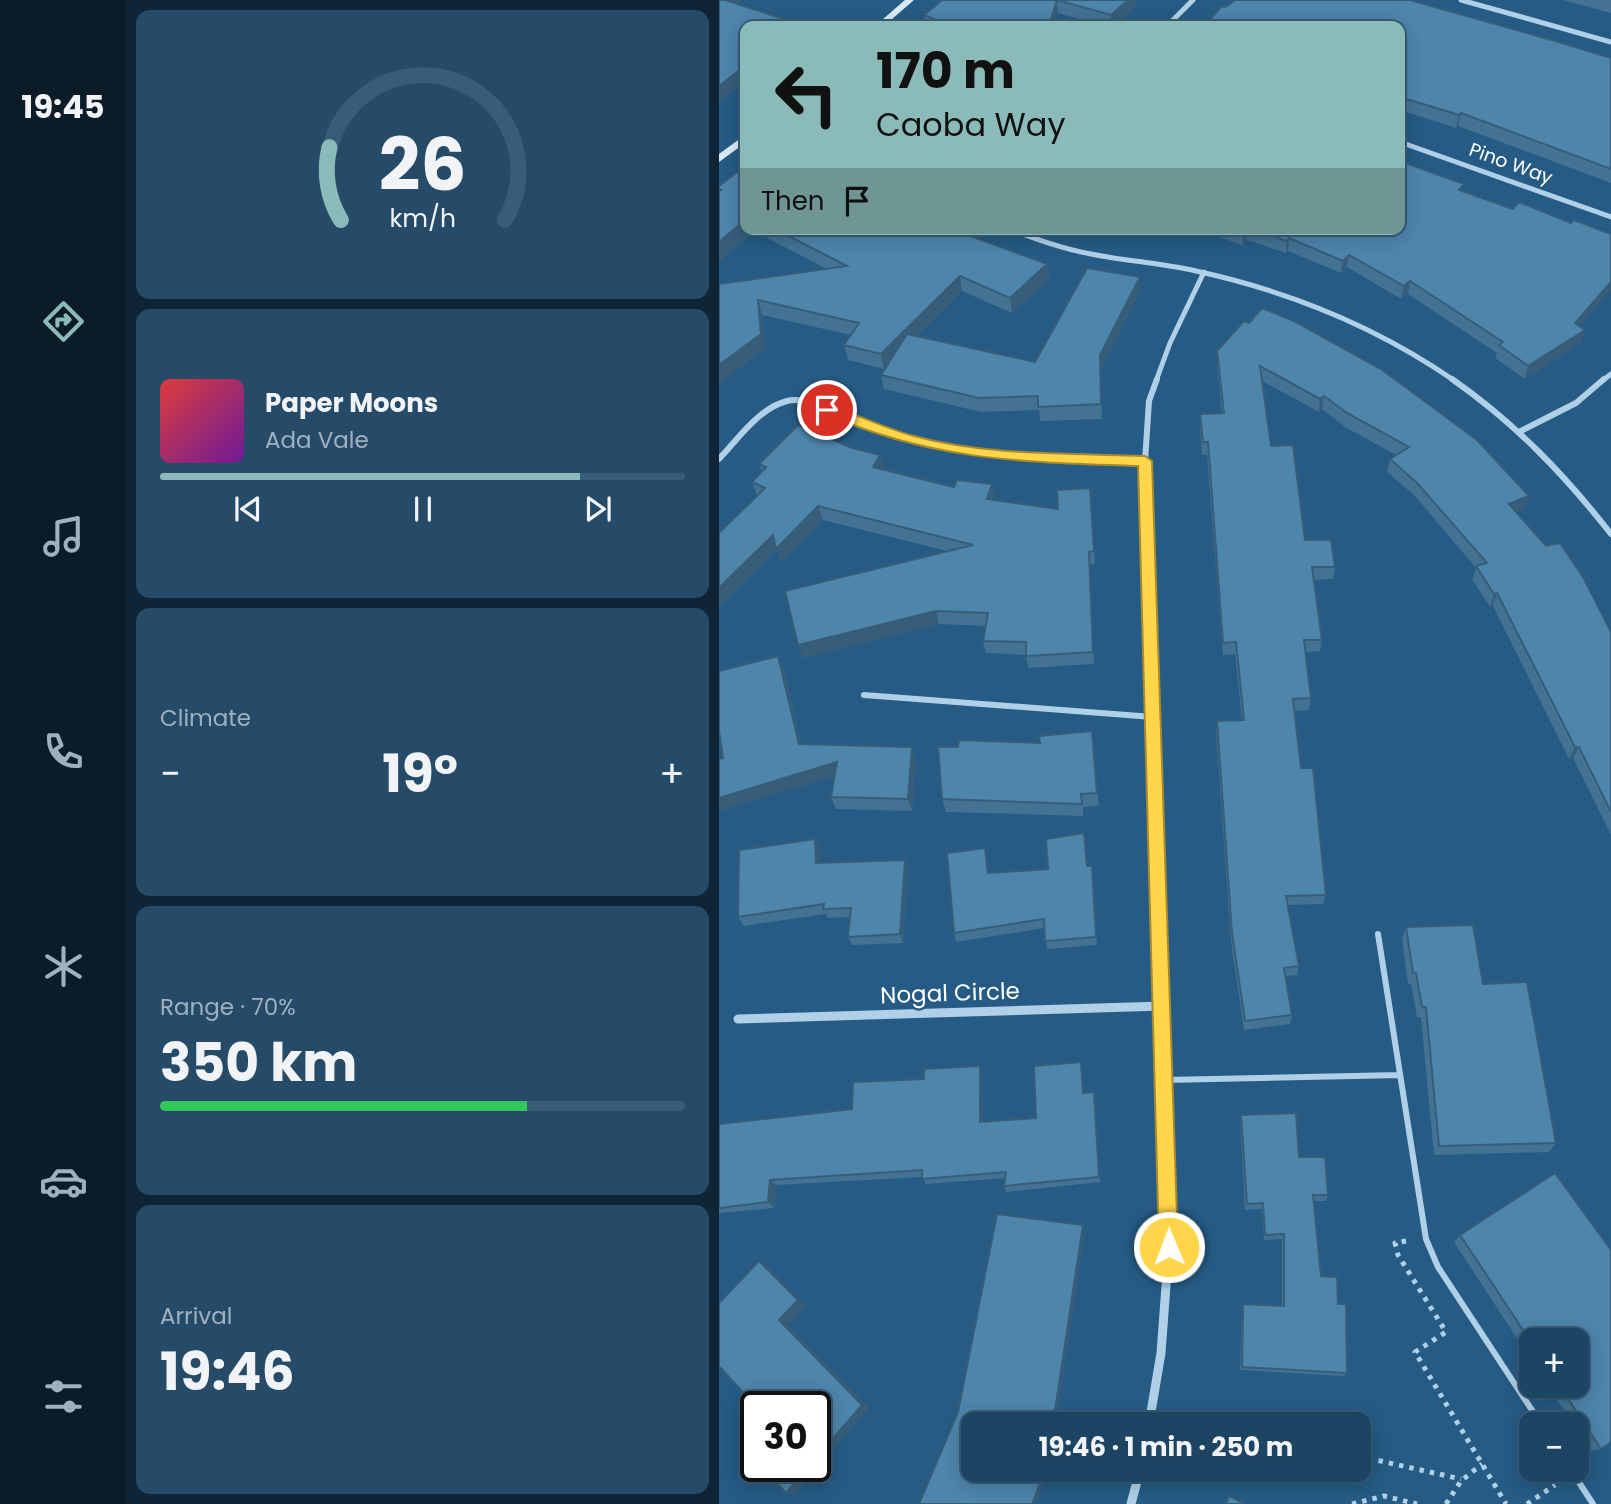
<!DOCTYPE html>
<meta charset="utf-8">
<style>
:root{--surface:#1c4463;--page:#254b69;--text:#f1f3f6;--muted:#a0b0be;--line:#3a5c78;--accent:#8bbbb9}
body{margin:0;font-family:Poppins,sans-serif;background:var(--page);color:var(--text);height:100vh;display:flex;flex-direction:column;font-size:26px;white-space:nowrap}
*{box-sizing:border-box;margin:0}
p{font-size:23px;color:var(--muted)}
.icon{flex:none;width:38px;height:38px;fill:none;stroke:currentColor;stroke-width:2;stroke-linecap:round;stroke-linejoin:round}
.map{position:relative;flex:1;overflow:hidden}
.sheet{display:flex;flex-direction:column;gap:10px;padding:10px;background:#0f2536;width:593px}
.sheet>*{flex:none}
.guide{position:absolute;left:21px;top:21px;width:665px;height:214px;border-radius:14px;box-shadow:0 4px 18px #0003,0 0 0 2px var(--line);background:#8bbbb9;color:#111;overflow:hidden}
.controls{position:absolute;left:800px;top:1328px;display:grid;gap:14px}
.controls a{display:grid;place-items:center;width:70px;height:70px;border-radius:14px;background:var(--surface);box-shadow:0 4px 18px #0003,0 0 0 2px var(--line);font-size:35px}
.speed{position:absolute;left:21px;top:1391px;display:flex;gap:14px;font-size:35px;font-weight:700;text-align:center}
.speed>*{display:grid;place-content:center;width:91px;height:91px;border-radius:50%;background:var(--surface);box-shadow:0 4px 18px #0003,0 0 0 2px var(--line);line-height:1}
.speed .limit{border:4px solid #111;border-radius:10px;background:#fff;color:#111}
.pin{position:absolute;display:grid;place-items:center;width:60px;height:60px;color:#fff;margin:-30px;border:4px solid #fff;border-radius:50%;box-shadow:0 2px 7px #0007}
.me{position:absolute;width:77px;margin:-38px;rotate:359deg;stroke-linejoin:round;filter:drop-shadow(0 0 5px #0008)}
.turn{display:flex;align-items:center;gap:24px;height:147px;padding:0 21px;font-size:32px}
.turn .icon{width:91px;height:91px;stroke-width:2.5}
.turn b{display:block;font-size:49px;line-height:60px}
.then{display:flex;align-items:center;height:66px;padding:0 21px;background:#0003;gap:14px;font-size:26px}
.big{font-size:52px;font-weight:700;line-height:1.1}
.sheet .tile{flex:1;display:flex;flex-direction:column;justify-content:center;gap:10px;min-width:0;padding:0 24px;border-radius:14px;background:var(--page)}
.sheet .dial{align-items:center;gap:0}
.dial svg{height:182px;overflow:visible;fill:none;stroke:var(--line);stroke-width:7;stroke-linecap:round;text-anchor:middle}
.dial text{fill:var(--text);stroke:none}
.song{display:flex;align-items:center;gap:21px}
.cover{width:84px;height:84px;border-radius:10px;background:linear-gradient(135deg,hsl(0 70% 55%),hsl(280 70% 35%))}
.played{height:7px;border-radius:4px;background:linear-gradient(90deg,var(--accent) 80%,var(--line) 80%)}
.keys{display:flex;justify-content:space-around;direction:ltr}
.heat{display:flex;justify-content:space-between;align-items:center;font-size:38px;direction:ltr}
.charge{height:10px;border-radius:5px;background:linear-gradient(90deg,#34c759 70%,var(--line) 0)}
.trip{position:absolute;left:242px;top:1412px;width:410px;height:70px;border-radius:14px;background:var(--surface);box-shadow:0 4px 18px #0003,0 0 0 2px var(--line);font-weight:700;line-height:70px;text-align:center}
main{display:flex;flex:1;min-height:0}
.menu{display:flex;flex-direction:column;width:126px;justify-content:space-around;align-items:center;background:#0b1b28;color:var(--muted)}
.menu .icon{width:49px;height:49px}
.menu .on{color:var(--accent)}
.menu b{font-size:32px;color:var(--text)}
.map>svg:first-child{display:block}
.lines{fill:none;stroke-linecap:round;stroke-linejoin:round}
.path{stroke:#afd0e7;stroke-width:5;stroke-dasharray:4.5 6;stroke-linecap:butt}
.lane{stroke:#afd0e7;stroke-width:6}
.street-far2{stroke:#afd0e7;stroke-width:5}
.street-far1{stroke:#afd0e7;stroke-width:6}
.street{stroke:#afd0e7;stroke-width:9}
.secondary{fill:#d9eaf7;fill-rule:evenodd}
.wall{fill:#437293}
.shaded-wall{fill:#375d78}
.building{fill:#4e85ab;stroke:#375d78;stroke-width:2}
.route{fill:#ffd54a;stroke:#a68a30;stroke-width:2}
.labels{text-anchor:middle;stroke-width:5;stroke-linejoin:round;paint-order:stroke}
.far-street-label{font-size:19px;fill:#fff;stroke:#255b84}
.street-label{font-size:23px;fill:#fff;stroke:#255b84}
</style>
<main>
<nav class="menu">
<b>19:45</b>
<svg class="icon on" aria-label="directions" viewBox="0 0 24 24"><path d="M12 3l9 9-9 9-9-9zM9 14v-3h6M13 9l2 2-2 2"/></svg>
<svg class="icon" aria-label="music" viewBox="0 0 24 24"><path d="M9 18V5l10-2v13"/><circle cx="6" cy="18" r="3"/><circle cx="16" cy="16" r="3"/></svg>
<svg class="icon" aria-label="phone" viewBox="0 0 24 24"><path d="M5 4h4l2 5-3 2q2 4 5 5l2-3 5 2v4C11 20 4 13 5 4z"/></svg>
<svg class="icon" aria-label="climate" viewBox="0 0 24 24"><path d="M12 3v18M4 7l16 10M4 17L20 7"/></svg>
<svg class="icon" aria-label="car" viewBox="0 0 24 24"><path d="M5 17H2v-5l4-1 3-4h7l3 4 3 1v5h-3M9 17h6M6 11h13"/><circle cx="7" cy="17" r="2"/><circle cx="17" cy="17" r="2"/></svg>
<svg class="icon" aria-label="filters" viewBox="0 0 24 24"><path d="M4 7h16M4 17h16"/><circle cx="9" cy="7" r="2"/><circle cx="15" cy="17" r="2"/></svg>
</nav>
<section class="sheet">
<div class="tile dial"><svg viewBox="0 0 100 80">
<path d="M14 69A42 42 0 1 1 86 69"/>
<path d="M14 69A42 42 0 0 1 9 37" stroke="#8bbbb9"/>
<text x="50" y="56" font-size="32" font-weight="700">26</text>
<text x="50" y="72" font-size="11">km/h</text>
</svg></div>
<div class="tile">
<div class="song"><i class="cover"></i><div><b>Paper Moons</b><p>Ada Vale</p></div></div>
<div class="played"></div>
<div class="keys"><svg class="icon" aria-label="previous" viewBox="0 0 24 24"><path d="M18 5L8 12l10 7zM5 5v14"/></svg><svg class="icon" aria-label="pause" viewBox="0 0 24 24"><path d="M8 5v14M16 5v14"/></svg><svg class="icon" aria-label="next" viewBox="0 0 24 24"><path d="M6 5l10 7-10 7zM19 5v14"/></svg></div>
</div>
<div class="tile"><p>Climate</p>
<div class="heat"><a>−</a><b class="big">19°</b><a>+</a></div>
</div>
<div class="tile"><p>Range · 70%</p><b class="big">350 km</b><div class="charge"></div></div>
<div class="tile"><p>Arrival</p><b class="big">19:46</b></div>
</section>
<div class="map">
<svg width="892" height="1504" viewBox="0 0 892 1504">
<rect width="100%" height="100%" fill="#255b84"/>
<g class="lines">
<path class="path" d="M687,1241l-11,2 3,12 48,77 -31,20 91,152
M474,1418l27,6
M639,1456l103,23
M633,1504l32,-8 33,8
M727,1504l15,-23 21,-17
M808,1504l28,-19"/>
<path class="lane" d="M659,934l48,305 12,28 103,157
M445,1080l236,-5
M852,1470l22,34"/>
<path class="street-far2" d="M742,0l150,42
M448,26l26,-26
M681,142l211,75
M290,229c27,10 54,20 82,25 34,7 70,9 105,17 92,20 181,56 259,110
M437,381l14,-38 34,-71
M883,381l9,-7"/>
<path class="street-far1" d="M438,379l-8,22 -4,60 13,411
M733,379c63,44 112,95 159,155
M800,432l57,-29 28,-24
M0,459c19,-20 40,-51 68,-58 27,-7 76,26 105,34 84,23 167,23 253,26
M145,695l289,22"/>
<path class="street" d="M19,1019l425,-13
M430,1424l12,-71 8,-107 -11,-376
M412,1504l9,-34"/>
<path class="secondary" d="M186,0h9l-30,26h-9z
M26,135v8l-26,19v-8z"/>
</g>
<path class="wall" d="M0,0h23l-5,4 8,22v55l-26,21z
M223,0h195v5l-23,21h-11l-45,-13 -4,13h-128l-2,-11z
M516,0h175l152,43 49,15v125l-153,-57 -2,2 -56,-18v-84h-196l18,-20 4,1z
M844,0h48v13z
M0,186l26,43h207l95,35 2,15 -37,34 -50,-22 -45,45 118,26 105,-70 -39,77 1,50 -62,2 -1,-11 -58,2 -97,-23 -3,-14 3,-6 -36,-9 -4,-15 7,-10 -89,-20 3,34 -46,-65 108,-15 -73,-38 -35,30z
M743,191l117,135 6,4 -4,13 -56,36 -30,-21 2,-5 -89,-59 -7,5 -54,-32 -6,6 -53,-22 -2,2 -39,-13 -5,5 -44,-16h202z
M525,321l285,175 -5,13 -8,3 95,120v203l-38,-77 -4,1 -76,-153 -3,1 -18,-28 4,-11 -62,-73 -27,-23 3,-13 6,-4 -51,-28 -23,-18 -3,3 -57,-31 9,65 34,94 30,27 -2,12 -19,1 8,60 -2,11 -14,1 5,46 -2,12 -15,1 7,57 25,127 -3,9 -35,1 11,61 -2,9 -11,1 6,39 -2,9 -46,6 -13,-88 -15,-210 1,-11 25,-1 -7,-66 -12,1 -16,-200h-5l-2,-28v-13l22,-1 -5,-49v-13z
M40,464l125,4 -1,1 71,18 38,-3 2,14 -1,2 65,9 32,-21 5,76 -5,1 4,99 -66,4 -2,-13 -40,-2 -3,-12 3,-15 -47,-2 -136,34 144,-107 -124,-31 -42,42 -5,-12 -57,57v-74l38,-37 -5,-14 10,-11z
M65,669l17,75 115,15 -4,52 -76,-2 -5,-12 4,-20 -112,-19z
M373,731l7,75 -16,1v9l-137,-4 -4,-13 16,-52 82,-4z
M101,848v15l88,6 -5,74 -51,2 -4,-8 2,-20 -22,1 -2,-4 -82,12 -6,-9z
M268,857l2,16 98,-7 6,9 4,70 -50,4 -2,-21 -89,14 -2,-9z
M687,927l77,57 73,159 -7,9 -115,3 -13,-138h-4l-6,-33h-3l-6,-46z
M363,1069l2,24 10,-1 6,90 -94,10 -2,-6 1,-8 -79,6 -4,-7 -146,8 -2,23 -55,5v-89l133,-15 72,-30 58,-6 1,49 53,-4z
M522,1115l58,42 29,38 -2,6h-12l7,75 17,28 9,69 -3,3 -104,-6 2,-62 1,-4 39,2v-67l-18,1 -2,-31 -17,1 -5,-89z
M836,1173l56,77v192l-10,7 -10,2 -14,-22v-5h-4l-25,-38h29v-46h-46v20l-77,-118 6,-7z"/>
<path class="shaded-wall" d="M4,0h19l-16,12z
M338,0l1,13 -4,13h-5z
M409,0h9v5l-23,21h-3v-11z
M23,68l3,13 -26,21v-16z
M742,113l-3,13 -2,2 3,-13z
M26,220v9h9v2l-35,30v-19z
M527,229h1v11l-5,5 1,-12z
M570,238l-1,13 -2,2 1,-12z
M630,255l-2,12 -6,6 2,-12z
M328,264l2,15 -37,34 -2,-15z
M241,276l2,15 -78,78 -3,-15z
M421,277v15l-39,77 1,50 -2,-64z
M691,281l-2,13 -7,5 3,-13z
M892,282v8l-40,46 4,-13z
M39,300l4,15 3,34 -46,35v-19z
M866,330l-4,13 -56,36 3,-13z
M605,396l-2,13 -3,3 1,-13z
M161,455l4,13 -8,13 -3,-14z
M273,484l2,14 -5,15 -2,-14z
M810,496l-5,13 -19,8 4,-13z
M99,506l5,14 -42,42 -5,-12 -57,57v-19l54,-53z
M778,593l-4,13 -3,1 4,-13z
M217,611l3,13 -136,34 -5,-13z
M59,656l6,13 20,87 -5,-12z
M193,747l4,12 -4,52 -4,-12z
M856,747h4l-6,11 -4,1z
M118,762l5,12 -123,37v-13z
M96,839l5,9 1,24 -5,-9z
M266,848l2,9 3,26 -2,-10z
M186,860l3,9 -5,74 -3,-9z
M261,1066l2,7 1,56 -3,-7z
M51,1180l6,5 -2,23 -6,-6z
M364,1225l2,7 -29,192h-3z
M40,1261l9,6 38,39 -18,19 81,83 -74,87 -9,-2 23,-27h6v-7l-36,-139z
M326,1470h4l-13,34h-4z"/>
<path class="building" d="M0,0h6l78,25 -2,1h-56v43l-3,-1 -23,18z
M223,0h186l-17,15 -54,-15 -8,26h-97l-28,-11z
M516,0h175l152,43 49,15v111l-150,-56 -2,2 -59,-18v-71h-196l18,-20 4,1z
M681,161l64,23 -5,6 54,19 6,-7 52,21 3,-3 37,14v48l-36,41 10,7 -57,36 -29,-21 4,-3 -93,-61 -6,5 -55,-31 -6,6 -54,-23 -2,3 -35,-12h148z
M26,166v54l-26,22v-51l2,-1 -2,-1v-3z
M56,229h177l95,35 -37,34 -50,-22 -79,78 -37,-9 15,-22 -101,-23 3,34 -42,31v-81l128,-18z
M514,229h13l-3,4z
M368,268l53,9 -40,78 1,49 -63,3v-11l-59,2 -98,-23 26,-41 128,28z
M543,308l32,13 87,48 96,71 52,56 -20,8 37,42 14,-3 23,34 28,55v180l-32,-65h-4l-78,-154 -3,1 -18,-28 11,-3 -70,-80 -27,-24 19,-12 -62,-34 -23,-17 -4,3 -60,-33 11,80 22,-1 12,95h26l4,27h-23l10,73h-18l7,58 -18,1 8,69h12l13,127 -40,1 13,70 -15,2 8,47 -47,6 -13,-88 -15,-212 27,-1 -8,-78 -13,1 -15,-201h-5l-3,-28 24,-1 -7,-62 27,-30 5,2z
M79,425l54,23 28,7 -7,12 81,20 3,-7 35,4 -5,15 71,10 -1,-19 33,-2 4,63 -5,1 4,100 -67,4v-14l-43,-1 5,-28 -52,-2 -138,34 -13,-54 188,-46 -155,-39 -42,43 -3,-14 -54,53v-55l46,-45 -13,-6 14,-15 -7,-3z
M59,656l21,88 113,3 -4,52 -77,-2 6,-35 -118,36v-39l4,-1 -4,-27v-60z
M373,731l5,62 -16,1 1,10 -140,-5 -4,-52h20l1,-7 81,3 -1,-7z
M365,833l3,33h5l4,71 -51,4 -1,-22 -90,14 -7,-80 38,-5 3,25 60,-4 -2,-30z
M96,839l1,24 89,-3 -5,74 -52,3 3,-29 -28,1 1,-5 -86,13 1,-67z
M754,925l10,59 44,-2 29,161 -117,3 -13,-139h-4l-6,-34h-3l-7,-46z
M362,1062l2,31 11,-1 5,85 -95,9 2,-14 -84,7v-9l-152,10 -2,22 -49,6v-84l133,-15 1,-27 71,-3v-10l56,-3v56l56,-4 -2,-52z
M577,1113l3,44h26l3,38h-15l8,81 16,1 1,27h8l1,69 -105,-6 1,-63 41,2v-72l-19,1 -2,-32 -16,1 -6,-89z
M836,1173l56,77v192l-10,7 -41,-63h17v-46h-46v2l-71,-107z
M278,1214l86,11 -30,199h-80v46h72l-13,34h-113l39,-92z
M40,1261l39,39 -19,20 83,85 -47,54v-52h-59l-37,-41v-63z
M37,1436v24l-11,-12z
M43,1466h47l-23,27z
M510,1496l16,8h-19z"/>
<path class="route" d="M108,405c30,9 57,23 87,31 74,20 154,17 231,20l7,5 26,786 -2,7 -7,2 -7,-2 -3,-7 -21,-781c-117,-4 -205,-5 -315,-53v-7z"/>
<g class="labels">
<g class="far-street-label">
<text transform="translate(792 163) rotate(20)" y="7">Pino Way</text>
</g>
<g class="street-label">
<text transform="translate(231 993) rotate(-2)" y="8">Nogal Circle</text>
</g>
</g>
</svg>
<div class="controls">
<a>+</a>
<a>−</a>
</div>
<div class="speed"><div class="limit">30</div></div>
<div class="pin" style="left:108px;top:410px;background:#d93025"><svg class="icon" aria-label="arrive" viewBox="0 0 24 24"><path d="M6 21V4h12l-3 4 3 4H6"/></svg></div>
<svg class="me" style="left:450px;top:1247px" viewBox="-20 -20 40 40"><circle r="17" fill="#ffd54a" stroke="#fff" stroke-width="3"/><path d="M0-11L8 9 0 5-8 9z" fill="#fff"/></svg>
<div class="trip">19:46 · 1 min · 250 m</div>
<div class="guide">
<div class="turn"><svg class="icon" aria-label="left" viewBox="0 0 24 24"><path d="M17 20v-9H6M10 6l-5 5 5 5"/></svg><div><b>170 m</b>Caoba Way</div></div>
<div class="then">Then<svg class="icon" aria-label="arrive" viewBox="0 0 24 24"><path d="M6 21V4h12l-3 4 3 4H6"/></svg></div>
</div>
</div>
</main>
